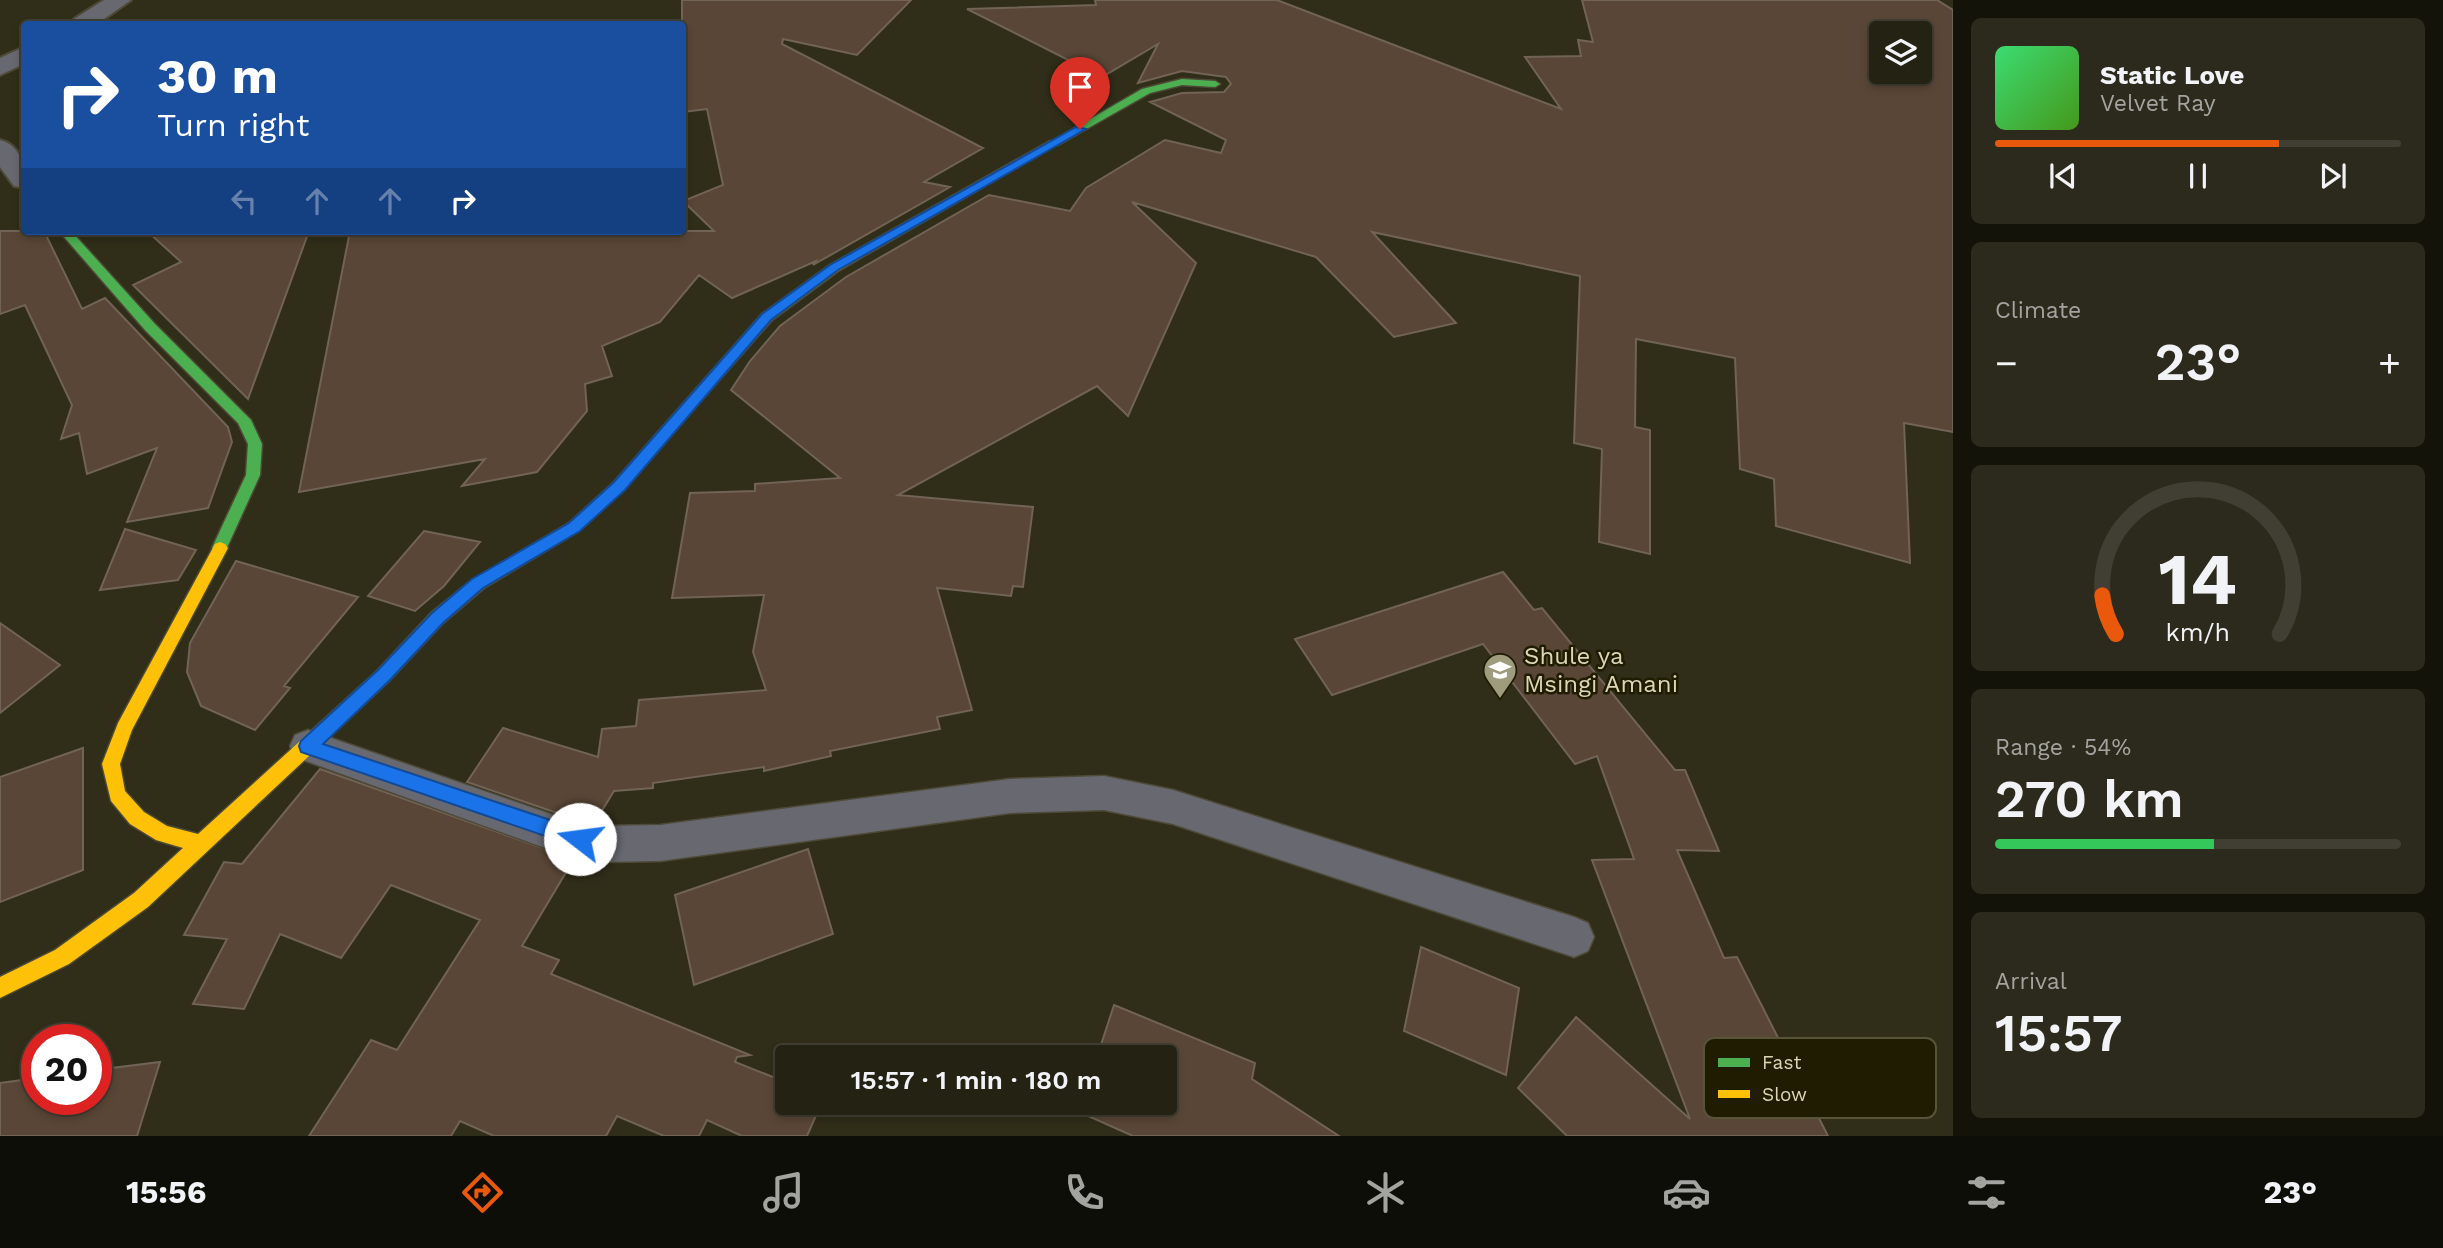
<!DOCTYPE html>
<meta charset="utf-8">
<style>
:root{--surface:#242213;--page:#2c2a1c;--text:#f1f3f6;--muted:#a3a4a0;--line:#413f33;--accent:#ea580c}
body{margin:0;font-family:"Work Sans",sans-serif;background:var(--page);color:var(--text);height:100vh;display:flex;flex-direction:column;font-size:26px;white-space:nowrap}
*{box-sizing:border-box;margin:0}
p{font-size:23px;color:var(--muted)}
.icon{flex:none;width:38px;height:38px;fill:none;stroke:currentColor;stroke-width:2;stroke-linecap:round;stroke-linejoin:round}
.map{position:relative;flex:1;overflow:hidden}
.drawer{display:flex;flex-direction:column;gap:18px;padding:18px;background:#14130a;width:490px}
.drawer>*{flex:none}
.top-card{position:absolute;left:21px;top:21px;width:665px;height:214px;border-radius:7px;box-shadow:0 4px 10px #0003,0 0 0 2px var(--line);background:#1a4fa0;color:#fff;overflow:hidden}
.fabs{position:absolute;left:1869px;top:21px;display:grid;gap:14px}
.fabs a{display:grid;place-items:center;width:63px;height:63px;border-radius:7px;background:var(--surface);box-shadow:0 4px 10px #0003,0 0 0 2px var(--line);font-size:35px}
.speed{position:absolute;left:21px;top:1024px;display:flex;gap:14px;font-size:35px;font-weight:700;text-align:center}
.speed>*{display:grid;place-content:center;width:91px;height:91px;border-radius:50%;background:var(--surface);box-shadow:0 4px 10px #0003,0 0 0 2px var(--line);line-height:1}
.speed .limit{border:10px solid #d22;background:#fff;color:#111}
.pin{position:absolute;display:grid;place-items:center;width:60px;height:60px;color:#fff;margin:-72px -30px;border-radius:50% 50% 50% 0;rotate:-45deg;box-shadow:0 0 7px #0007}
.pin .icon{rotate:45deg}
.me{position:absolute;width:77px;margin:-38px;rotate:285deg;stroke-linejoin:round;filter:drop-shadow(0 0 5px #0008)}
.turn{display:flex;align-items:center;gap:24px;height:147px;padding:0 21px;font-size:32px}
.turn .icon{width:91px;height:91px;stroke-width:2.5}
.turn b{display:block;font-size:49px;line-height:60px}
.lanes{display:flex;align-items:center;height:66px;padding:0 21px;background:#0003;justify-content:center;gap:35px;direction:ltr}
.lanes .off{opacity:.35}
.big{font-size:52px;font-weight:600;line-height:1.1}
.drawer .widget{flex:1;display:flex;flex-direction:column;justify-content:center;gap:10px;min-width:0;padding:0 24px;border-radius:10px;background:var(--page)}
.drawer .dial{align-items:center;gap:0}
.dial svg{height:182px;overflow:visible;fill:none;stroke:var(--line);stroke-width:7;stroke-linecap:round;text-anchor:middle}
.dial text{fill:var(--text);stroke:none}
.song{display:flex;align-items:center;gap:21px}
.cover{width:84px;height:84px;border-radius:10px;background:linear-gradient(135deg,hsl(140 70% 55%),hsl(100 70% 35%))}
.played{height:7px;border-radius:4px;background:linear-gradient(90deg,var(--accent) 70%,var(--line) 70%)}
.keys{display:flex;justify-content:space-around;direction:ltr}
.heat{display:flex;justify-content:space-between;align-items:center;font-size:38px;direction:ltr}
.charge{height:10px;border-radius:5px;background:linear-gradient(90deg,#34c759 54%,var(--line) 0)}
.trip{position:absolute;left:775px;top:1045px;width:402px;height:70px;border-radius:7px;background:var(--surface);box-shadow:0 4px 10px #0003,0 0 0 2px var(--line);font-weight:600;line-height:70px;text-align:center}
.tab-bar{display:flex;height:112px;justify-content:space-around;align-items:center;background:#0e0e08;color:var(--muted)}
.tab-bar .icon{width:49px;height:49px}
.tab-bar .active{color:var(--accent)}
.tab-bar b{font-size:32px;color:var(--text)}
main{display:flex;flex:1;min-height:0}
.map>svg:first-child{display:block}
.building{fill:#594636;stroke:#716355;stroke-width:2;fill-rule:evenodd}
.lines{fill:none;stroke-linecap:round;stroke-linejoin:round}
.lane-casing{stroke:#4d4a37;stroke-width:3}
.street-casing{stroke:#4d4a37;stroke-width:4}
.fast-casing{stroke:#4d4a37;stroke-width:3}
.slow-casing{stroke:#4d4a37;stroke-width:3}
.lane{fill:#686871;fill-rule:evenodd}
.street{fill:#686871;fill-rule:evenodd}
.fast{fill:#4caf50;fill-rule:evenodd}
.slow{fill:#ffc107;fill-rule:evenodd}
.route{fill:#1a73e8;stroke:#114b97;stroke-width:2}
.labels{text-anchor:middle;stroke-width:5;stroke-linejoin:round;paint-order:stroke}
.poi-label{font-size:24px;fill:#dbd7b5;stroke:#201c01;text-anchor:start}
.key{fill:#201c01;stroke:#585437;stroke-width:2}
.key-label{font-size:19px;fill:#dbd7b5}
</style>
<main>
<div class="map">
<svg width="1953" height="1136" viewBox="0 0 1953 1136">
<rect width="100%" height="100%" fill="#302d19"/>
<path class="building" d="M682,0h229l-54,55 -74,-16 -1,5 201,104 -59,34 26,5 -137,78 3,-4 -84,37 -33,-23 -39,47 -58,24 10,30 -27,8 2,27 -50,61 -75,14 23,-27 -186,33 51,-261h364l-31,-30 40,-16 -16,-76 -25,3z
M1095,0h182l284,109 -36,-52 56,-1 -3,-16 15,2 -11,-42h355l16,10v422l-49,-9 6,140 -134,-37 -2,-47 -34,-10 -5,-111 -99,-19 -1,88 15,3v124l-51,-12 3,-93 -28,-6 6,-167 -208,-44 84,91 -62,14 -78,-80 -184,-55 64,61 -68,153 -31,-30 -199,109 135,12 -10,80 -10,-1 -2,10 -74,-8 35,122 -35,7 3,12 -110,22 1,5 -67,15v-4l-111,16v5l-39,3 -19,31 -35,-8 -93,-32 36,-54 95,29 4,-28 34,-3 3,-26 127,-10 -13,-38 11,-57 -92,3 18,-105 65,-2v-7l85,-6 -109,-88 19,-29 30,-35 66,-49 143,-82 81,16 16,-23 79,-48 56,13 5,-13 -76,-38 32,-9 42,-1 7,-8 -5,-7 -44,-6 -44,12 20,-39 -56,33 -135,-68 129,-4zM1881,33h39v39h-39z
M0,231h44l38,78 23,-11 123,129 4,15 -24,66 -81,14 30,-74 -70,26 -8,-41 -18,6 11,-34 -47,-100 -25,9z
M147,231h162l-61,168 -115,-114 48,-23z
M125,529l71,21 -18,30 -78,10z
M424,531l56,11 -36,44 -29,25 -47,-15z
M236,561l122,36 -74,89 6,2 -35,42 -54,-24 -14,-34 3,-29z
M1503,572l31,38 8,-2 133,162h10l34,81 -42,-1 47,108 13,-1 91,179h-261l-49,-48 58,-71 114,102 -98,-259 42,-1 -37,-103 -22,8 -92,-120 -151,51 -37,-56z
M0,623l60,42 -60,48z
M83,748v122l-83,32v-125z
M320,769l254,90 -52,87 37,14 -8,14 199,81 -13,2 -2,5 53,21v19h34l-15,34h-65l-35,-16 -8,16h-35l-47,-20 -11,20h-112l-34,-15 -9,15h-142l62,-96 26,10 83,-130 -89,-35 -50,73 -61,-24 -36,75 -51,-5 34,-65 -43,-4 40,-73 18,2z
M808,849l25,85 -139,51 -19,-90z
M1421,947l98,41 -13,87 -102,-44z
M1114,1005l141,58 -3,16 87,57h-206l-54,-24 3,-10h84v-45h-69z
M160,1062l-23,74h-137v-53l37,-5v21h59v-29z"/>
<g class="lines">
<defs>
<path id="lane" d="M308,730l251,87 42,9 59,-1 350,-46 94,-3 69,14 401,127 14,6 6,14 -6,14 -14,6 -401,-133 -69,-14 -94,3 -350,48 -59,1 -42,-9 -264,-96 -5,-11 5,-11z"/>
<path id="street" d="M104,0h27l-34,24h-26l3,-5z
M24,47v17l-24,11v-17z
M0,140c23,6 24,28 24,48l-10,-2 -14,-19z"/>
<path id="fast" d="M1182,79l33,2 5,3 -5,3 -33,-2 -32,8 -92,52 -9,-2 93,-54z
M59,231h12l84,93 96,96 11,24 -2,31 -35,77h-10l-3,-4 34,-73 2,-31 -10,-21 -93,-93z
M701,387l5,2 2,3 -2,3 -82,95 -45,41 -95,57 -41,35 -54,58 -6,2 -6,-2 -2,-5 2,-5 54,-58 41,-33 97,-57 45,-41 82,-93z"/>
<path id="slow" d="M1050,141l9,2 -221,128 -66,49 -66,75h-10l-2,-3 2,-3 66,-75 68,-49z
M220,542l5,2 3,4 -96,182 -12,34 5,27 19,21 23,14 31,8 179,-163 6,-2 6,2 2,5 -2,5 -241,226 -79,57 -69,34v-21l55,-27 79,-57 49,-45 -27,-8 -26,-16 -19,-23 -9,-37 16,-41 97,-179z"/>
</defs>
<use href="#lane" class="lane-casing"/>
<use href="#street" class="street-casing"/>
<use href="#fast" class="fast-casing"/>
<use href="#slow" class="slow-casing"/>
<use href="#lane" class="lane"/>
<use href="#street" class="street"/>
<use href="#fast" class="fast"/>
<use href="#slow" class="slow"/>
</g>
<path class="route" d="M1076,127l10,2 -248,141 -67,50 -146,170 -45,41 -97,57 -40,35 -53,57 -67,64 257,86 7,3 3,6 -3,6 -7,3 -279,-96 -2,-6 2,-5 77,-71 54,-57 40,-34 97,-56 45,-41 148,-168 68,-49z"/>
<defs>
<symbol id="school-pin" viewBox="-11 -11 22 30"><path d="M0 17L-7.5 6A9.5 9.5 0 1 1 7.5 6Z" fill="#9f9c7e" stroke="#201c01"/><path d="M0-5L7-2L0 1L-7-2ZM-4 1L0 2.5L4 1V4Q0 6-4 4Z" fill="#fff"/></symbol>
</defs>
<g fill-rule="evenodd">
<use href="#school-pin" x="1481" y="651" width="38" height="52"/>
</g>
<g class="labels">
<g class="poi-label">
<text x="1524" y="664">Shule ya<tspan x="1524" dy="28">Msingi Amani</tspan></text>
</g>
</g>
<rect x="1704" y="1038" width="232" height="80" rx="10" class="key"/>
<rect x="1718" y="1058" width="32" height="9" fill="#4caf50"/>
<rect x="1718" y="1090" width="32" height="8" fill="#ffc107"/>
<g class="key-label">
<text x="1762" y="1069">Fast</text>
<text x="1762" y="1101">Slow</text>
</g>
</svg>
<div class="fabs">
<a><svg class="icon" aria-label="layers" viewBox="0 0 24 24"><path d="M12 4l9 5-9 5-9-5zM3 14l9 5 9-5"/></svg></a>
</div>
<div class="speed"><div class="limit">20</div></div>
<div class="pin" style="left:1080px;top:129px;background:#d93025"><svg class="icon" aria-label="arrive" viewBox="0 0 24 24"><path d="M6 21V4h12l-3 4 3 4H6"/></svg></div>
<svg class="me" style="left:580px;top:839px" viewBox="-20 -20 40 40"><circle r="19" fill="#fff"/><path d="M0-13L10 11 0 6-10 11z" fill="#1a73e8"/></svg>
<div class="trip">15:57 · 1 min · 180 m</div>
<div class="top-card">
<div class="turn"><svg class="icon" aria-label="right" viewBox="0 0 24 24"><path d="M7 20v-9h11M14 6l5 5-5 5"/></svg><div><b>30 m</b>Turn right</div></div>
<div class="lanes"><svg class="icon off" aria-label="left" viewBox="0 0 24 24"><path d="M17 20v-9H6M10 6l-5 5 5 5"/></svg><svg class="icon off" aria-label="ahead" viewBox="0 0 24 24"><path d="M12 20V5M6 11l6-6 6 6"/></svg><svg class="icon off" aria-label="ahead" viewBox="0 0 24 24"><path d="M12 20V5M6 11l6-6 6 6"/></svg><svg class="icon" aria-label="right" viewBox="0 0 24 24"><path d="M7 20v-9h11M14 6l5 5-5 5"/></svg></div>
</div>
</div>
<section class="drawer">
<div class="widget">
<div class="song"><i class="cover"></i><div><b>Static Love</b><p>Velvet Ray</p></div></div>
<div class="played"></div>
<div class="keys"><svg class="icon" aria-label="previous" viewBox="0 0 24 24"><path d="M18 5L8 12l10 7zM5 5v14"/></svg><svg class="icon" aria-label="pause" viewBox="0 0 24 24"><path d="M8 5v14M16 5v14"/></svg><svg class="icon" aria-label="next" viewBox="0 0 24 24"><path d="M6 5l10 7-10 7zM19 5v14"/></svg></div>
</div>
<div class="widget"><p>Climate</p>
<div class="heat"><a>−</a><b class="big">23°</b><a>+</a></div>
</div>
<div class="widget dial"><svg viewBox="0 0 100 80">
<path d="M14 69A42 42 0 1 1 86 69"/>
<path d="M14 69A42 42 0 0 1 8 52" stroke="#ea580c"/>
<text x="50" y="56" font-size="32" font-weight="700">14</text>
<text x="50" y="72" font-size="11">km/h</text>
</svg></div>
<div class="widget"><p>Range · 54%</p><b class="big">270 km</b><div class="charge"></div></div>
<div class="widget"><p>Arrival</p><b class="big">15:57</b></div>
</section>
</main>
<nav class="tab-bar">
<b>15:56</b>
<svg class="icon active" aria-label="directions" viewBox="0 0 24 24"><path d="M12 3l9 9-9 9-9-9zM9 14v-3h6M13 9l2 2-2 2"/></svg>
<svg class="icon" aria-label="music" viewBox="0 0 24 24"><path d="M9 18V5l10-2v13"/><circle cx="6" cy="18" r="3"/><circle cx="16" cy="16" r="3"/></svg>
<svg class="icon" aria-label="phone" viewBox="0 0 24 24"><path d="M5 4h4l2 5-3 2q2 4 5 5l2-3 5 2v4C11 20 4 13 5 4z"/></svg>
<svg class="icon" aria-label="climate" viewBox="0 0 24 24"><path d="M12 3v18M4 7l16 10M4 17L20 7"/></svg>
<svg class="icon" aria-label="car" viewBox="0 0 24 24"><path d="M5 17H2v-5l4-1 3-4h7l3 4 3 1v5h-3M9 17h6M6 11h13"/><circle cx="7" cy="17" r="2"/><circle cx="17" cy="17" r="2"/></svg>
<svg class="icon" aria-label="filters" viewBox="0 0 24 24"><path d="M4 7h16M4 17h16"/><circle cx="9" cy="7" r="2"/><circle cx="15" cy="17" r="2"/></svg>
<b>23°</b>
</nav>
